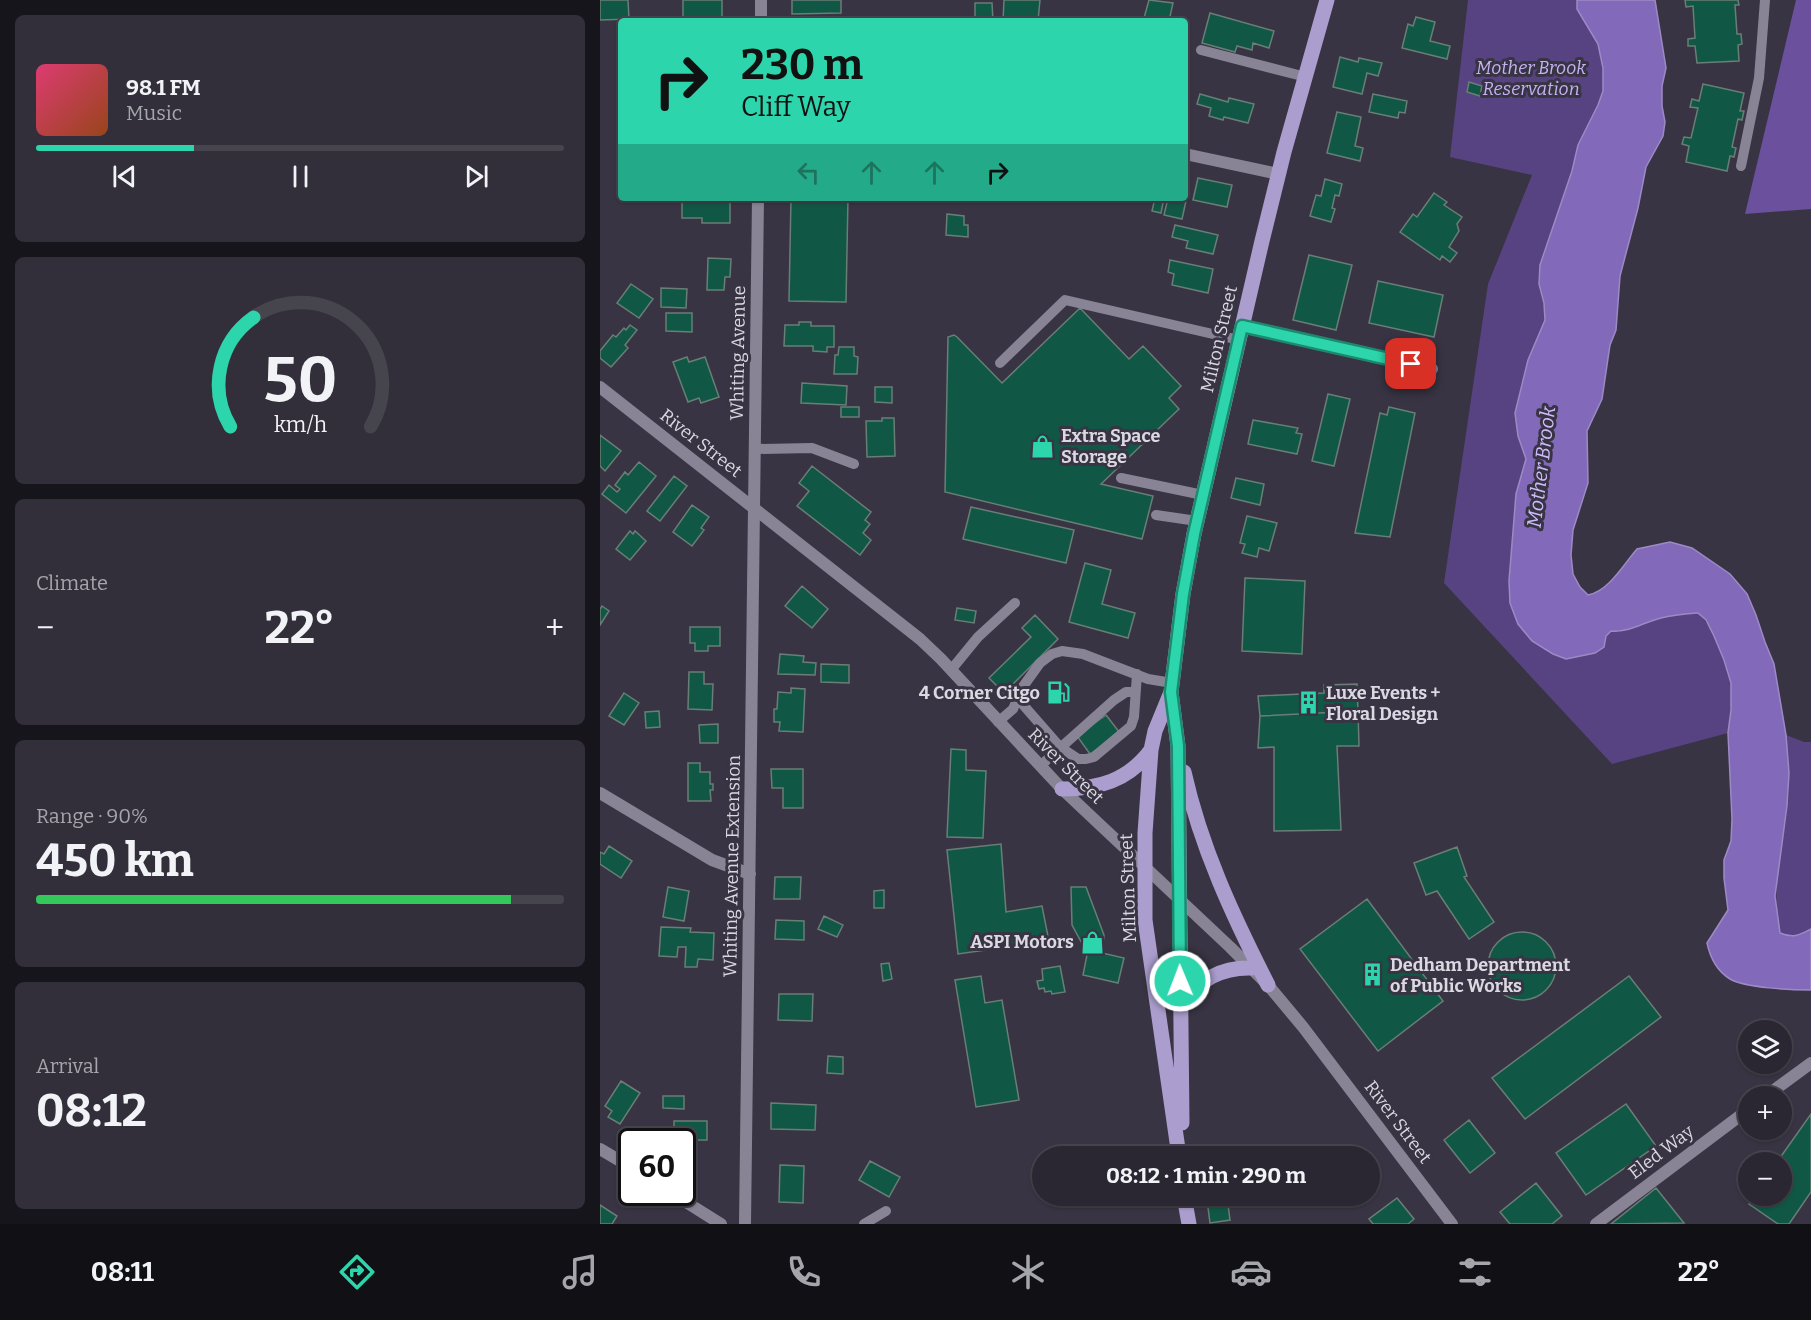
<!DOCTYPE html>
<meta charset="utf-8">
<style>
:root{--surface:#2a2732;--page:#322f3a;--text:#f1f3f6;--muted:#a5a5ac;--line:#46444d;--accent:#2cd5ab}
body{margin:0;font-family:Bitter,serif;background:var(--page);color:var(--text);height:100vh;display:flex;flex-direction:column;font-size:22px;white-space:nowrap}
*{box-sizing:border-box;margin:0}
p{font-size:20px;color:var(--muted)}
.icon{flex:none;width:33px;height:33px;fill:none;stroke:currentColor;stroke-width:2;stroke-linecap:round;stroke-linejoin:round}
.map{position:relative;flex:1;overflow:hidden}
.panel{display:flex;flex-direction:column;gap:15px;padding:15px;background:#17151c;width:600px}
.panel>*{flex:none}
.banner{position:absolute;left:18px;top:18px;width:570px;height:183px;border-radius:6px;box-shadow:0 2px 4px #0004,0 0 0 2px var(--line);background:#2cd5ab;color:#111;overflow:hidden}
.tools{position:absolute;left:1138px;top:1020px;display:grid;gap:12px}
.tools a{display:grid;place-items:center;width:54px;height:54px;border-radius:50%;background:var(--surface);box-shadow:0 2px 4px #0004,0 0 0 2px var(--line);font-size:30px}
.speed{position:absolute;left:18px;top:1128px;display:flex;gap:12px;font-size:30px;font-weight:700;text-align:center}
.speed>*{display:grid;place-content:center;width:78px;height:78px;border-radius:50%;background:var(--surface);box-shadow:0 2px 4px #0004,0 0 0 2px var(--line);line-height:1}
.speed .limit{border:3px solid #111;border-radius:9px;background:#fff;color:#111}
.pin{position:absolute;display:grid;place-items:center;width:51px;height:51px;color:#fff;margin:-26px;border-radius:12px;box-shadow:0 3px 9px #0006}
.me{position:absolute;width:66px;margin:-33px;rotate:359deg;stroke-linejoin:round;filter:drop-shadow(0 0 4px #0008)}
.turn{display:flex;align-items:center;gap:21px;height:126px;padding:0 24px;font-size:27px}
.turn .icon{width:78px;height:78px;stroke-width:2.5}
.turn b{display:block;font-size:42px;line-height:51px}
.lanes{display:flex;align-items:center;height:57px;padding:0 24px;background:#0003;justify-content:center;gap:30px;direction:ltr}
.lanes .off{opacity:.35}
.big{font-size:45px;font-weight:700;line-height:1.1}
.panel .tile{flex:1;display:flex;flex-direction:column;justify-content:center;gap:9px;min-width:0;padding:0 21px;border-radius:9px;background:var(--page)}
.panel .dial{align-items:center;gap:0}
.dial svg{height:156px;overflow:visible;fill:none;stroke:var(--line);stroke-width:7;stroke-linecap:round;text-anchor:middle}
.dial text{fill:var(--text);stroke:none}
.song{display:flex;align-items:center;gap:18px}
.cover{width:72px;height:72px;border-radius:9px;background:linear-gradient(135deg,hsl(340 70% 55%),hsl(20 70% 35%))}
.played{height:6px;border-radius:3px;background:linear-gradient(90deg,var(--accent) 30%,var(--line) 30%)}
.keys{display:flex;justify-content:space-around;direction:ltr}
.heat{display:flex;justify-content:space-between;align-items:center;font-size:33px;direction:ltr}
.charge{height:9px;border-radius:4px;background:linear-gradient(90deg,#34c759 90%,var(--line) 0)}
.trip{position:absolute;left:432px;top:1146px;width:348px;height:60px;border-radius:30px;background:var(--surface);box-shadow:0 2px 4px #0004,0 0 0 2px var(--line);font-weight:700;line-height:60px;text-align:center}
.menu{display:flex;height:96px;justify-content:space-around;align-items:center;background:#111014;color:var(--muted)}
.menu .icon{width:42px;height:42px}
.menu .current{color:var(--accent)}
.menu b{font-size:27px;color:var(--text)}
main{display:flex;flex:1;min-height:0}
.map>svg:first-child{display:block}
.green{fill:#574381}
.forest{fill:#6a509d}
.water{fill:#8269b9;stroke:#9d8ac5;stroke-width:1.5}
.building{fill:#115745;stroke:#697e76;stroke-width:1.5}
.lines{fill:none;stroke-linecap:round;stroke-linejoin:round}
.service{stroke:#888496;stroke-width:10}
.minor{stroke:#888496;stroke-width:12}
.tertiary{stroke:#888496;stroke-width:12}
.primary{stroke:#ab9ece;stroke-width:15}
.route-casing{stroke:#1d8a6f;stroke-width:15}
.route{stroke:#2cd5ab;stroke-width:10}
.labels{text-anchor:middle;stroke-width:6;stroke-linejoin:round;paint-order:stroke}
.park-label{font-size:18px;font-style:italic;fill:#c4b2f3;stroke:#383443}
.street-label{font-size:18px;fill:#dbd8e2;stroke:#383443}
.poi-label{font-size:18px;font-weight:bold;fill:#dbd8e2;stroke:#383443;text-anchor:start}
.water-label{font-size:20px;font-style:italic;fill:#cebcfd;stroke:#383443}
</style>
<main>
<section class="panel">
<div class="tile">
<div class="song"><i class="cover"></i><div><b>98.1 FM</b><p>Music</p></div></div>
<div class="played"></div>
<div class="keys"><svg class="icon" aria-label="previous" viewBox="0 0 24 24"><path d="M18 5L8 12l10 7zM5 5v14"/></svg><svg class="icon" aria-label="pause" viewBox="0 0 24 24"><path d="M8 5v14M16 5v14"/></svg><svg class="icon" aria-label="next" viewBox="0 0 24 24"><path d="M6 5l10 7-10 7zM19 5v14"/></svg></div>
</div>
<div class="tile dial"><svg viewBox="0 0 100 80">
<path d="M14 69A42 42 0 1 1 86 69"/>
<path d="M14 69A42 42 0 0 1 26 13" stroke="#2cd5ab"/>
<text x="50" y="56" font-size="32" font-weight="700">50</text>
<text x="50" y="72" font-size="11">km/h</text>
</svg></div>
<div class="tile"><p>Climate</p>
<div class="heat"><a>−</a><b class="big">22°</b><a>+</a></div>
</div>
<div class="tile"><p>Range · 90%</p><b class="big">450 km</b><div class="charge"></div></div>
<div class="tile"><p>Arrival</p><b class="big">08:12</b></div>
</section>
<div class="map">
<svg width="1211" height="1224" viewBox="0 0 1211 1224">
<rect width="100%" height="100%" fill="#383443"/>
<path class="green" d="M868,0h109l1,9 20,35 5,24v23l-5,14 -20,40 -6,26 -32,94 -1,19 5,19 1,17 -17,40 -13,53 3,23 8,23 -10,35 -4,63 92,90 2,-11 5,-5 8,1 43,-15 36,-4c15,13 31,52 33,72 1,16 -1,32 -3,48l-116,31 -168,-181 44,-299 44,-109 -82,-18z
M1186,735l18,7h7v187c-12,7 -19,9 -31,4 -10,-47 3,-83 8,-129 2,-23 0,-45 -2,-69z"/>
<path class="forest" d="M1196,0h15v209l-66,5z"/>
<path class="water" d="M977,0h78l11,68 -4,18v20l3,16 -2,14 -17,31 -8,41 -18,68 -4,54 -6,15 -8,54 -15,32 1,52 -15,47 -2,25 2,19 7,13 8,8c21,-4 35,-30 49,-46l33,-7 22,6 38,26 17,20 9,21 9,27 9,22 12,71 3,38 -2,33 -12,90 5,37c12,5 19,3 31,-4v61c-18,0 -66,-2 -81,-11 -13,-8 -20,-22 -23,-36l21,-33 -4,-32v-18l7,-19 1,-22 -4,-86 3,-23v-27l-7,-23 -10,-24 -8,-16 -8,-7c-12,1 -25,2 -37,5 -17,4 -33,15 -50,13l-5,5 -2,11 -9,6 -29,6 -13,-5 -21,-13 -14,-17 -8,-21 -1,-22 7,-87 10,-35 -8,-23 -3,-23 13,-53 17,-40 -1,-17 -5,-19 1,-19 32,-94 6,-26 20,-40 5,-14v-23l-5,-24 -21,-35z"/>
<path class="building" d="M0,0h28l1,19 -29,1z
M83,0h39v21h-39z
M192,0h49v13l-49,1z
M404,0h36l-2,21h-35z
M549,0l24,3 -4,18 -25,-3z
M1085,0h53l1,5h-4l2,29h4l1,10 -4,1 1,16 -42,2 -2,-17h-7v-7l7,-1 -2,-32 -7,1z
M375,3h17l1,18h-18z
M610,13l64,18 -5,17 -16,-5 -1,7 -15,-4 -2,6 -33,-9z
M816,17l19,5 -5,19 20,5 -3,13 -45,-11 6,-24 5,2z
M740,57l18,5 1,-4 23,5 -4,13 -11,-3 -5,21 -29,-7z
M869,82l13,4 -2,10 -13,-4z
M1103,84l41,9 -4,18h4l-2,9 -4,-1 -6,28 4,1 -2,9 -4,-1 -3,15 -41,-9 3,-16 -7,-2 2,-7 7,1 7,-30 -8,-1 2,-8 7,2z
M600,94l28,8 1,-4 25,6 -6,19 -24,-6 -1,3 -14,-4 2,-8 -14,-4z
M773,94l34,7 -2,12 -6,-1 -1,6 -29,-6z
M737,112l24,5 -6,29 8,2 -3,13 -33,-8z
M598,178l34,7 -5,22 -34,-7z
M725,179l17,5 -3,12 -4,-1 -3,13 3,1 -4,13 -21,-6 6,-21 5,1z
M834,193l13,9 -3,3 18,12 -5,7 2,7 -10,16 8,6 -7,9 -8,-6 -2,4 -40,-28 13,-18 4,3z
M191,198h57l-2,104 -57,-1z
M555,198h9l-3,15 -9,-2z
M568,198l18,3 -4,18 -18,-4z
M82,201h48v22h-28v-5h-20z
M347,214l17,2v9h4v12l-22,-2z
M575,225l43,10 -5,19 -27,-6 2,-7 -16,-4z
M709,255l43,10 -16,65 -43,-10z
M108,258l23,1 -1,18h-5l-1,13h-17z
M570,260l43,9 -5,24 -36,-8 2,-11 -6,-2z
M778,281l65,14 -9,42 -65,-14z
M31,284l22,15 -14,19 -22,-15z
M61,288l26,1 -1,19 -25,-1z
M480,308l49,51 14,-13 38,40 -12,12 10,11 -78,75 52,12 -11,43 -197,-47 3,-155 6,-2 3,2 45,46z
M66,313h26v19l-26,-1z
M199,322h12v4h23v21h-7v5l-14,-1v-5h-29l1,-21h14z
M30,325l7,5 -12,15 3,3 -17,19 -11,-9v-7l13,-16 3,2 8,-9 2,2z
M239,347h15v9l4,1 -1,17h-23l1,-19h3z
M87,357l2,5 16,-5 14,40 -18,6 -2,-5 -11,4 -15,-40z
M202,383l45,3 -1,19 -45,-2z
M275,387h17v16l-17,-1z
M728,394l22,5 -16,67 -22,-5z
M241,407h18v10h-18z
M789,407l26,6 -25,124 -35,-4 25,-120 7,2z
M282,418h12l1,38 -28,1 -1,-36h16z
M653,420l45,8 -2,5 6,1 -5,20 -49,-10z
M0,435l21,16 -16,20 -5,-5z
M39,462l17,14 -30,37 -24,-19 7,-9 8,7 3,-3 -5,-4 10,-13 3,3z
M212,466l59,46 -6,8 5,4 -7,9 8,7 -11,15 -63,-49 12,-15 -10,-8z
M74,476l13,10 -27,35 -13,-10z
M636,478l28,6 -4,21 -29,-7z
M92,505l17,12 -8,11 3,2 -12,16 -19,-14z
M371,507l103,23 -8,33 -103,-24z
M647,516l30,7 -8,28 -10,-3 -2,9 -15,-4 3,-9 -5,-1z
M30,531l3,3 2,-3 11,10 -16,19 -14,-11z
M485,563l26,7 -9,34 33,9 -7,25 -59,-16z
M645,578l60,3 -3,73 -60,-3z
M202,586l26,23 -16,19 -27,-22z
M2,606l7,5 -9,14v-16z
M357,608l19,3 -2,12 -19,-3z
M435,615l23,24 -54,54 -15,-15 42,-41 -9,-9z
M90,627h30v19h-12v5h-13v-8h-5z
M180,654l24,2 -1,6 13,1 -1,12 -37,-1z
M221,664l28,1v18l-28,-1z
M89,672h15v12h9l-1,26 -24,-1z
M757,684l1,27 -98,5 -2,-20 66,-3v-8z
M191,688l14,1 -2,43 -24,-1 1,-9h-6v-13h3l1,-17 13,1z
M24,693l15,10 -15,22 -15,-9z
M59,711l1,16 -14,1 -1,-16z
M758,711l1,35h-22l4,84 -67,1v-84l-16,1 2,-32z
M506,715l14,18 -30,21 -13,-18z
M118,724v19h-18l-1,-18z
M351,749l15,1v20l20,1 -3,67 -36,-1z
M88,763h12v9h10v12h3v6h-3l1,11h-23z
M171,769h32v39h-20v-20h-11z
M401,844l5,68 36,-6 7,35 -91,13 -11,-104z
M9,846l23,15 -11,17 -21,-14v-12l4,2z
M857,847l10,29 -3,1 30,45 -25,17 -32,-48 -11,4 -12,-32z
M175,877h26l-1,22h-26z
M68,887l21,4 -5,30 -21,-4z
M471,887h15l18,48 -2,18 22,5 -6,25 -35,-8 5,-25 -3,-1 -13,-24z
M284,890v18h-10v-17z
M767,899l76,102 -65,50 -78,-102z
M224,916l19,9 -6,12 -19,-8z
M176,920l28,1v19l-29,-1z
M61,927l30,1 -1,4 24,1 -1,27 -15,-1 -1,8h-12l1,-20h-8l-1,10 -18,-1z
M888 966a34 34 0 1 1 68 0a34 34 0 1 1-68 0Z
M289,963l3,16 -9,2 -2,-17z
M460,966l5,26 -13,2 -1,-3 -6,1 -1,-4 -5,1 -2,-8 6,-1 -1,-11z
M381,976l4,27 17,-3 17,100 -43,7 -21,-127z
M1029,976l32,41 -136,102 -33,-41z
M179,994h34l-1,27 -34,-1z
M228,1056l15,1v17l-16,-1z
M21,1081l19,12 -20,31 -12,-7 4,-6 -7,-5z
M63,1096h21v13l-21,-1z
M171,1103l45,2 -1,25 -44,-1z
M1026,1104l30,42 -70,49 -30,-42z
M1211,1114v78l-22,32h-11l-29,-20 5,-8h28v-34h-5z
M869,1120l26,33 -25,20 -26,-33z
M74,1121h33v19h-33z
M270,1161l30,16 -11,20 -30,-17z
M180,1165l24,1 -1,37 -24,-1z
M936,1183l26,33 -10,8h-42l-10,-12z
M1056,1188l28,35 -73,1z
M627,1197l3,23 -20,3 -3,-23z
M797,1198l17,21 -6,5h-35l-4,-5z
M0,1205l17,11 -5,8h-12z"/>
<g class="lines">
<path class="service" d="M601,50l105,27
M1141,166l18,-88 6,-78
M400,363l65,-63 174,40
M155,449l57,-1 42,16
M521,478l82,17
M556,515l41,6
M351,670l27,-33 37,-34
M418,699l42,48 18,12h8l8,-2 37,-31 3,-9 3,-43
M398,722l15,-13 9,-21 18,-25 12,-9 10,-3 21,3 65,25 24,4
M440,766l74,-66 12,-8h8
M264,1224l22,-13"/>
<path class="minor" d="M585,154l94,20
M642,326l190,43
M0,793l112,67 38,14
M1166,1096l45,-33
M0,1149l32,19
M70,1192l51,32
M145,1224l9,-716
M996,1224l153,-115"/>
<path class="tertiary" d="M161,21v-21
M0,387l320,252 21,20 121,130 168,158 38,38 35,42 149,197
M154,508l4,-310"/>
<path class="primary" d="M571,692l7,54 4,377
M584,772c17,76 49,144 84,213
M462,789c36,0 66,-8 89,-39
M581,1003c20,-23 39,-36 71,-35
M579,1156l-34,-236v-87l6,-83 4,-19 16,-39 12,-98 11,-60 68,-293 22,-89 43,-152
M584,1196l5,28"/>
</g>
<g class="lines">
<defs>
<path id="route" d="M580,981l-2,-235 -7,-54 12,-98 11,-60 48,-208 169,38"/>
</defs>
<use href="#route" class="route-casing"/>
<use href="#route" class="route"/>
</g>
<defs>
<symbol id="shop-bare" viewBox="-9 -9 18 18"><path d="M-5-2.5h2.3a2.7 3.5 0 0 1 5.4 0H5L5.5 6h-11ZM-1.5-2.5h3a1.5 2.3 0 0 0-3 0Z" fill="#2cd5ab" stroke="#383443" stroke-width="2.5" paint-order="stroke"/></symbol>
<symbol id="fuel-bare" viewBox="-9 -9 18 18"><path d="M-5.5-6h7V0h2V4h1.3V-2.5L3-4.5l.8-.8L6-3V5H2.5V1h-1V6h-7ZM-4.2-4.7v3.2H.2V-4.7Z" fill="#2cd5ab" stroke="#383443" stroke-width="2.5" paint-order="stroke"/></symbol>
<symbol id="building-bare" viewBox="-9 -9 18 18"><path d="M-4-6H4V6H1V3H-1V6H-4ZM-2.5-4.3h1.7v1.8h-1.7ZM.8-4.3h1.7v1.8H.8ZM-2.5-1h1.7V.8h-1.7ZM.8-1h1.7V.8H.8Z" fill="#2cd5ab" stroke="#383443" stroke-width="2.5" paint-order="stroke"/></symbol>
</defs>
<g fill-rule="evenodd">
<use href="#shop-bare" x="426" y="430" width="33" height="33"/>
<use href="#fuel-bare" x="442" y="676" width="33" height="33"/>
<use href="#building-bare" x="692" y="686" width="33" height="33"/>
<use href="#shop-bare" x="476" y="926" width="33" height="33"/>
<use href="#building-bare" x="756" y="958" width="33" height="33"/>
</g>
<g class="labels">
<g class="park-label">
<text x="931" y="74">Mother Brook<tspan x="931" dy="21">Reservation</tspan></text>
</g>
<g class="street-label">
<text transform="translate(619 339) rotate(-77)" y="6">Milton Street</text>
<text transform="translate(138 353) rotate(-89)" y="6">Whiting Avenue</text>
<text transform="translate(101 443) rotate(38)" y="6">River Street</text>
<text transform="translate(466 766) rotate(45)" y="6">River Street</text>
<text transform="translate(132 866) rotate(-89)" y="6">Whiting Avenue Extension</text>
<text transform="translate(528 888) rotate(-92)" y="6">Milton Street</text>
<text transform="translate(798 1122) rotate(53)" y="6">River Street</text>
<text transform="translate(1061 1152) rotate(-37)" y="6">Eled Way</text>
</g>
<g class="poi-label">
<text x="461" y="442">Extra Space<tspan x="461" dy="21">Storage</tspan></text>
<text x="440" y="699" text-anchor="end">4 Corner Citgo</text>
<text x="726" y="699">Luxe Events +<tspan x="726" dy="21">Floral Design</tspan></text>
<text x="474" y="948" text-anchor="end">ASPI Motors</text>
<text x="790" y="971">Dedham Department<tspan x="790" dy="21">of Public Works</tspan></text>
</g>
<g class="water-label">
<text transform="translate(941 467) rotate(-83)" y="7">Mother Brook</text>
</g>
</g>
</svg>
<div class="tools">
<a><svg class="icon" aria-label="layers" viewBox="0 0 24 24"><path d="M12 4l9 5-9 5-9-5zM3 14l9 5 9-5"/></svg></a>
<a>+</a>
<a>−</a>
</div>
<div class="speed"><div class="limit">60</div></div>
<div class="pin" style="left:811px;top:364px;background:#d93025"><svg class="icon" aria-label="arrive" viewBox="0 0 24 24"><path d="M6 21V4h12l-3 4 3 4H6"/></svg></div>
<svg class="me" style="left:580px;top:981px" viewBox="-20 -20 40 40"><circle r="17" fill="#2cd5ab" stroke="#fff" stroke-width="3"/><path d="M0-11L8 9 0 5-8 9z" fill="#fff"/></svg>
<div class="trip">08:12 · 1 min · 290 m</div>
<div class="banner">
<div class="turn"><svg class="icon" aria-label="right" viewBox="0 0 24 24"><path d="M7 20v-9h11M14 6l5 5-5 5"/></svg><div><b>230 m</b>Cliff Way</div></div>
<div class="lanes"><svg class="icon off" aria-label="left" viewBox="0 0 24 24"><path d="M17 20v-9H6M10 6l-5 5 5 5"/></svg><svg class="icon off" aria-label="ahead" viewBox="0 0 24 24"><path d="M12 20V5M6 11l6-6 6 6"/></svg><svg class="icon off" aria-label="ahead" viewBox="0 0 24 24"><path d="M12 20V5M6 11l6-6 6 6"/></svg><svg class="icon" aria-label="right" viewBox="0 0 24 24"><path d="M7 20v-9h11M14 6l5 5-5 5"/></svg></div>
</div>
</div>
</main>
<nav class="menu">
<b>08:11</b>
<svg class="icon current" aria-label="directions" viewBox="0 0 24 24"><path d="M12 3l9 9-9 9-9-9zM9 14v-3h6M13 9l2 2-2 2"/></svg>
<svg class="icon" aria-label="music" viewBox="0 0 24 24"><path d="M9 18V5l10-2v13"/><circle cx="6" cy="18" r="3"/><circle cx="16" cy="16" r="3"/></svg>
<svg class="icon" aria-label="phone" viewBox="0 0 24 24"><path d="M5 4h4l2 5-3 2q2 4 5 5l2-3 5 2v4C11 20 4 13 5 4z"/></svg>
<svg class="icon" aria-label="climate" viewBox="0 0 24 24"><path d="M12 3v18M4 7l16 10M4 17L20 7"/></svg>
<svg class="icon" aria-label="car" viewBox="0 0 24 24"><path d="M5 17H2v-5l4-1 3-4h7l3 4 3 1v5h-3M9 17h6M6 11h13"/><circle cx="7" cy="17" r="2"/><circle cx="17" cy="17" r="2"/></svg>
<svg class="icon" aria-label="filters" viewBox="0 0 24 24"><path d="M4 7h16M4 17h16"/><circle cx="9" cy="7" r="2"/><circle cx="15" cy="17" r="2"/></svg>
<b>22°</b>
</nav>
